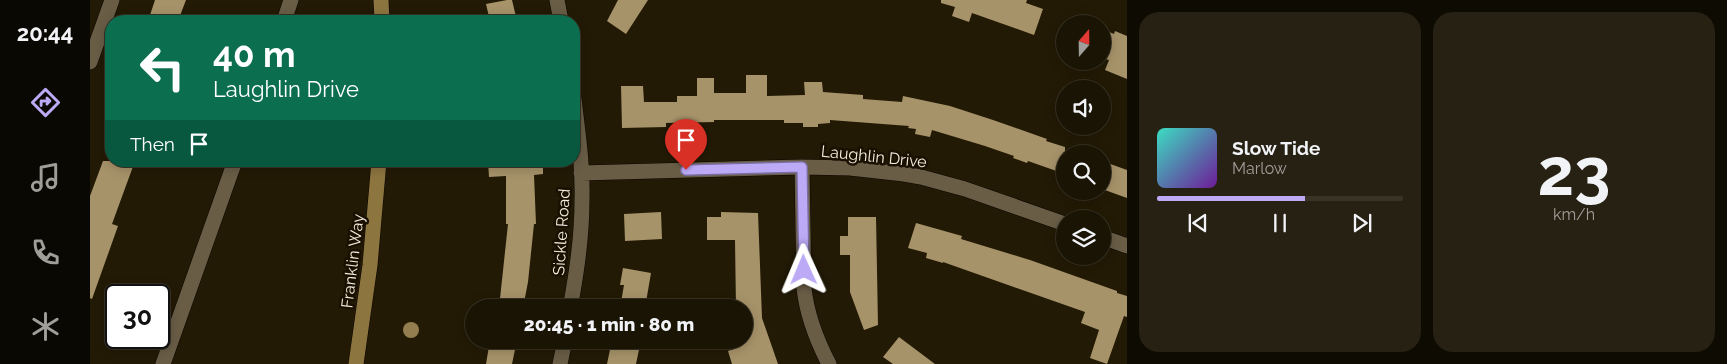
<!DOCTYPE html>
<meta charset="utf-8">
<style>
:root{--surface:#1a1404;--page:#272113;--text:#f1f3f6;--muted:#9f9e9a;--line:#383326;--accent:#bcaaf6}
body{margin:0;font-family:Raleway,sans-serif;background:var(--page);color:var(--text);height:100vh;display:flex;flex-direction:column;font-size:19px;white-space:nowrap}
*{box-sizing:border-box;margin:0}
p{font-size:16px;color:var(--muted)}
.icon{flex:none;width:28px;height:28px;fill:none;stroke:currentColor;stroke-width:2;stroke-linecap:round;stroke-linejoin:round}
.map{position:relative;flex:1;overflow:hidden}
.sheet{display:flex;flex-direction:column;gap:12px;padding:12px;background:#0e0b02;width:600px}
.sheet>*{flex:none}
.guide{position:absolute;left:15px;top:15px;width:475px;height:152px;border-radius:20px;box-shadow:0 2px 12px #0003,0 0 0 1px var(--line);background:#0b6e4f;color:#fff;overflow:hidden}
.needle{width:32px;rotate:20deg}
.controls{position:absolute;left:966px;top:15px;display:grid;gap:10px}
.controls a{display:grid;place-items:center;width:55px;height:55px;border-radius:50%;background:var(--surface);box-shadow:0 2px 12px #0003,0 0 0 1px var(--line);font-size:25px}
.speed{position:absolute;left:15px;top:284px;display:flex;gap:10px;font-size:25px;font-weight:700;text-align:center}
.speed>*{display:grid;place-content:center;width:65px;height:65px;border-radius:50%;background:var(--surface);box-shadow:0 2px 12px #0003,0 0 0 1px var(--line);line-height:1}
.speed .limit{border:2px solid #111;border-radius:8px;background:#fff;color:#111}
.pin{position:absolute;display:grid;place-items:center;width:42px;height:42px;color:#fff;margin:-51px -21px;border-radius:50% 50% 50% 0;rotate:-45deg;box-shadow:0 0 5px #0007}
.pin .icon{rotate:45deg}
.me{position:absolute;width:55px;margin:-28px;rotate:359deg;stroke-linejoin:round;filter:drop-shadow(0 0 4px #0008)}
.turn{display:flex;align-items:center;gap:18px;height:105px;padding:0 25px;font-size:22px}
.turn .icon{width:65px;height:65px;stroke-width:2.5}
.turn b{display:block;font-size:35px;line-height:42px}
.then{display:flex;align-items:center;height:48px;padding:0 25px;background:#0003;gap:10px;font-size:19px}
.sheet .widget{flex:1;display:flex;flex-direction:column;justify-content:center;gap:8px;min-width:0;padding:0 18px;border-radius:20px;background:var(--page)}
.sheet .dial{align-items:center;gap:0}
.dial b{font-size:65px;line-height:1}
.song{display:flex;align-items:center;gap:15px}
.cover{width:60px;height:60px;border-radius:8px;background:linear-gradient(135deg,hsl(170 70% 55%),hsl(280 70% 35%))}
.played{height:5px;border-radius:2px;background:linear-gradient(90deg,var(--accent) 60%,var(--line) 60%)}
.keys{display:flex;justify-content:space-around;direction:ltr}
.sheet .tiles{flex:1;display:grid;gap:12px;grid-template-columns:repeat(2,1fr)}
.trip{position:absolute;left:375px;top:299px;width:288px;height:50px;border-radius:25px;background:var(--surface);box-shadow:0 2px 12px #0003,0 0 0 1px var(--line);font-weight:800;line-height:50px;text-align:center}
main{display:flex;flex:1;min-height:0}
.menu{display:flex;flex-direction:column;width:90px;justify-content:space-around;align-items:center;background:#0a0802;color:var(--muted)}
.menu .icon{width:35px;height:35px}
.menu .active{color:var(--accent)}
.menu b{font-size:22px;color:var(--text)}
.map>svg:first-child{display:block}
.building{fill:#a7936a}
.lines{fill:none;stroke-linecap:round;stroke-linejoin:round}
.street-casing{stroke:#0c0500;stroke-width:16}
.secondary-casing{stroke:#0c0500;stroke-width:16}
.street{stroke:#695d46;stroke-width:15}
.secondary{stroke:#8d753f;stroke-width:15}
.tree{fill:#947e50}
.route-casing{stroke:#7a6ea0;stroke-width:12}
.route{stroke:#bcaaf6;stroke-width:9}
.labels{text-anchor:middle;stroke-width:5;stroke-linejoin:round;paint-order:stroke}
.street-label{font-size:16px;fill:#f5eee1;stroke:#1a1000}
</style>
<main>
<nav class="menu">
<b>20:44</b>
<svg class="icon active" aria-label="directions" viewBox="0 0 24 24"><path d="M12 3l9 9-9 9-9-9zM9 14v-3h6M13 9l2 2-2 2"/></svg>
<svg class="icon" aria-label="music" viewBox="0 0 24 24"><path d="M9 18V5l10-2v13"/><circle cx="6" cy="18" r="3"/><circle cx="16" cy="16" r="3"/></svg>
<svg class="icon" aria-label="phone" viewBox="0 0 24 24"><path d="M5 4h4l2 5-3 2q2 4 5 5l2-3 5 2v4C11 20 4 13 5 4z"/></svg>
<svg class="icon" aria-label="climate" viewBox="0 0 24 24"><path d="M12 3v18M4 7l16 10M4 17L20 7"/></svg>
</nav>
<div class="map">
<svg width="1037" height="364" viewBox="0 0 1037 364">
<rect width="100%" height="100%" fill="#231a05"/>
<path class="building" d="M65,0h31l-8,21h-30z
M417,0h5l5,21h-27l-4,-17z
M528,0h30l-22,34 -19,-13z
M851,0h86l-1,3 17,6 -9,26 -62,-22 -3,9 -17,-6 3,-9 -14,-4z
M1012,29l12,5 1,-3 12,5v43l-22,-9 4,-10 -7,-2z
M656,75h21v21l38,-1 -1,-13h18l1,10 40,3v4l39,3 1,-6 47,10 43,14 54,19 -1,2 19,6v27l-37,-13 -1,2 -14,-5 1,-2 -29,-10 -53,-16 -2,7 -15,-3 1,-5 -8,-1 1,-2 -79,-6v3l-12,1v3h-15v-4h-19v-3h-70v2l-48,1v4l-44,1 -1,-42h22l1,16h33v-6h20v-18h17v15h32z
M13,161h32l-23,63 6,2 -26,73 -2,-1v-102z
M398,161h55v13l-9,1 2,49h-2l-6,58 -5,26h-24l9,-84h-2v-48l-17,1z
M1012,161l25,9v28l-25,-9z
M571,212l1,27 -37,2 -1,-27z
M631,212l37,1 4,105 16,46h-46l-4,-13 12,-4 -3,-7h7v-32h-8l-1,-68h-28v-23h14z
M758,217h28l2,108 -14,5 -14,-38v-37h-10v-19h8z
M826,223l46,13 -1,3 69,21 87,31v2l10,3v21l-3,-1 -17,48 -17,-6 9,-28 -18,-7 4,-11 -142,-50v1l-17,-5 1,-5 -19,-5z
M533,268l28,5 -6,35h-25l4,-23h-4z
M809,337l36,27h-42l-10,-7z
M400,340h27l-5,24h-26z
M522,340h29l-5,24h-29z"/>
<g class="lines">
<defs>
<path id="street" d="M467,0l4,21
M194,21l7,-21
M0,62l22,-62
M712,167l2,121c3,28 12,51 25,76
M491,173l221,-6 48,1 54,6 17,3 44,12 100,35
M1012,237l25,9
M480,308c7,-36 12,-72 12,-108 1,-34 -4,-67 -8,-101
M73,364l72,-203
M470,364l5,-24"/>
<path id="secondary" d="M291,0l1,21
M266,364l14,-99 9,-104"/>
</defs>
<use href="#street" class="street-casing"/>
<use href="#secondary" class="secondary-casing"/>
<use href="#street" class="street"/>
<use href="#secondary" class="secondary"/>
</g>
<circle class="tree" cx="321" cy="330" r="8"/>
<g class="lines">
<defs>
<path id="route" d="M596,170l116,-3 2,103"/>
</defs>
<use href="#route" class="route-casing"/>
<use href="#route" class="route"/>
</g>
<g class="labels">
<g class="street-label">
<text transform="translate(784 156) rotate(6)" y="6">Laughlin Drive</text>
<text transform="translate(471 232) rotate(-86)" y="6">Sickle Road</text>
<text transform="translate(262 261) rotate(-83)" y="6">Franklin Way</text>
</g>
</g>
</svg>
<div class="controls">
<a><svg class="needle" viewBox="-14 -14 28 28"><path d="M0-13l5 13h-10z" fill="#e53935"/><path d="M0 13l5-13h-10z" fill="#9f9e9a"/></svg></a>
<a><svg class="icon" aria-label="sound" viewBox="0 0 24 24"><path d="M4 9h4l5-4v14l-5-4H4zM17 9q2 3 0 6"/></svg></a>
<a><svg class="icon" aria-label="search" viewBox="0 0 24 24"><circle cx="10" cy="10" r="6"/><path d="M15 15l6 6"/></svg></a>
<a><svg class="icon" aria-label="layers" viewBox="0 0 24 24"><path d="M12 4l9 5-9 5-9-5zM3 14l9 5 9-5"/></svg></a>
</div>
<div class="speed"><div class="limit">30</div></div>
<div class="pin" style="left:596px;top:170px;background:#d93025"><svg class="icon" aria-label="arrive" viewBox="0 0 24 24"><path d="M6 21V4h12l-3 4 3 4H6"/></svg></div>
<svg class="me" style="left:714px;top:270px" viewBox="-20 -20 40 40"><path d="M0-17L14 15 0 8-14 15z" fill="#bcaaf6" stroke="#fff" stroke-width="4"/></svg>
<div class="trip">20:45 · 1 min · 80 m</div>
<div class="guide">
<div class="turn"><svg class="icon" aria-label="left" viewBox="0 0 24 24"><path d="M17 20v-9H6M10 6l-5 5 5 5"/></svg><div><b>40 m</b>Laughlin Drive</div></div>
<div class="then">Then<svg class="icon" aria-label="arrive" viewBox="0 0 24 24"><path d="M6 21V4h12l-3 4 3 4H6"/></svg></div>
</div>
</div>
<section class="sheet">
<div class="tiles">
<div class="widget">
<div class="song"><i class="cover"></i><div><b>Slow Tide</b><p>Marlow</p></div></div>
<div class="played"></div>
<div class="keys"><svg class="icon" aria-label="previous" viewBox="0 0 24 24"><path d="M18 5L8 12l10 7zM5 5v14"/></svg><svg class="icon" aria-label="pause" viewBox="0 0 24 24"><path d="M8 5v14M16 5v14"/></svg><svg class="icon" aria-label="next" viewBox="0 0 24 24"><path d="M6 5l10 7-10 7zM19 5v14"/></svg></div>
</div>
<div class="widget dial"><b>23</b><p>km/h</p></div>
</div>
</section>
</main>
